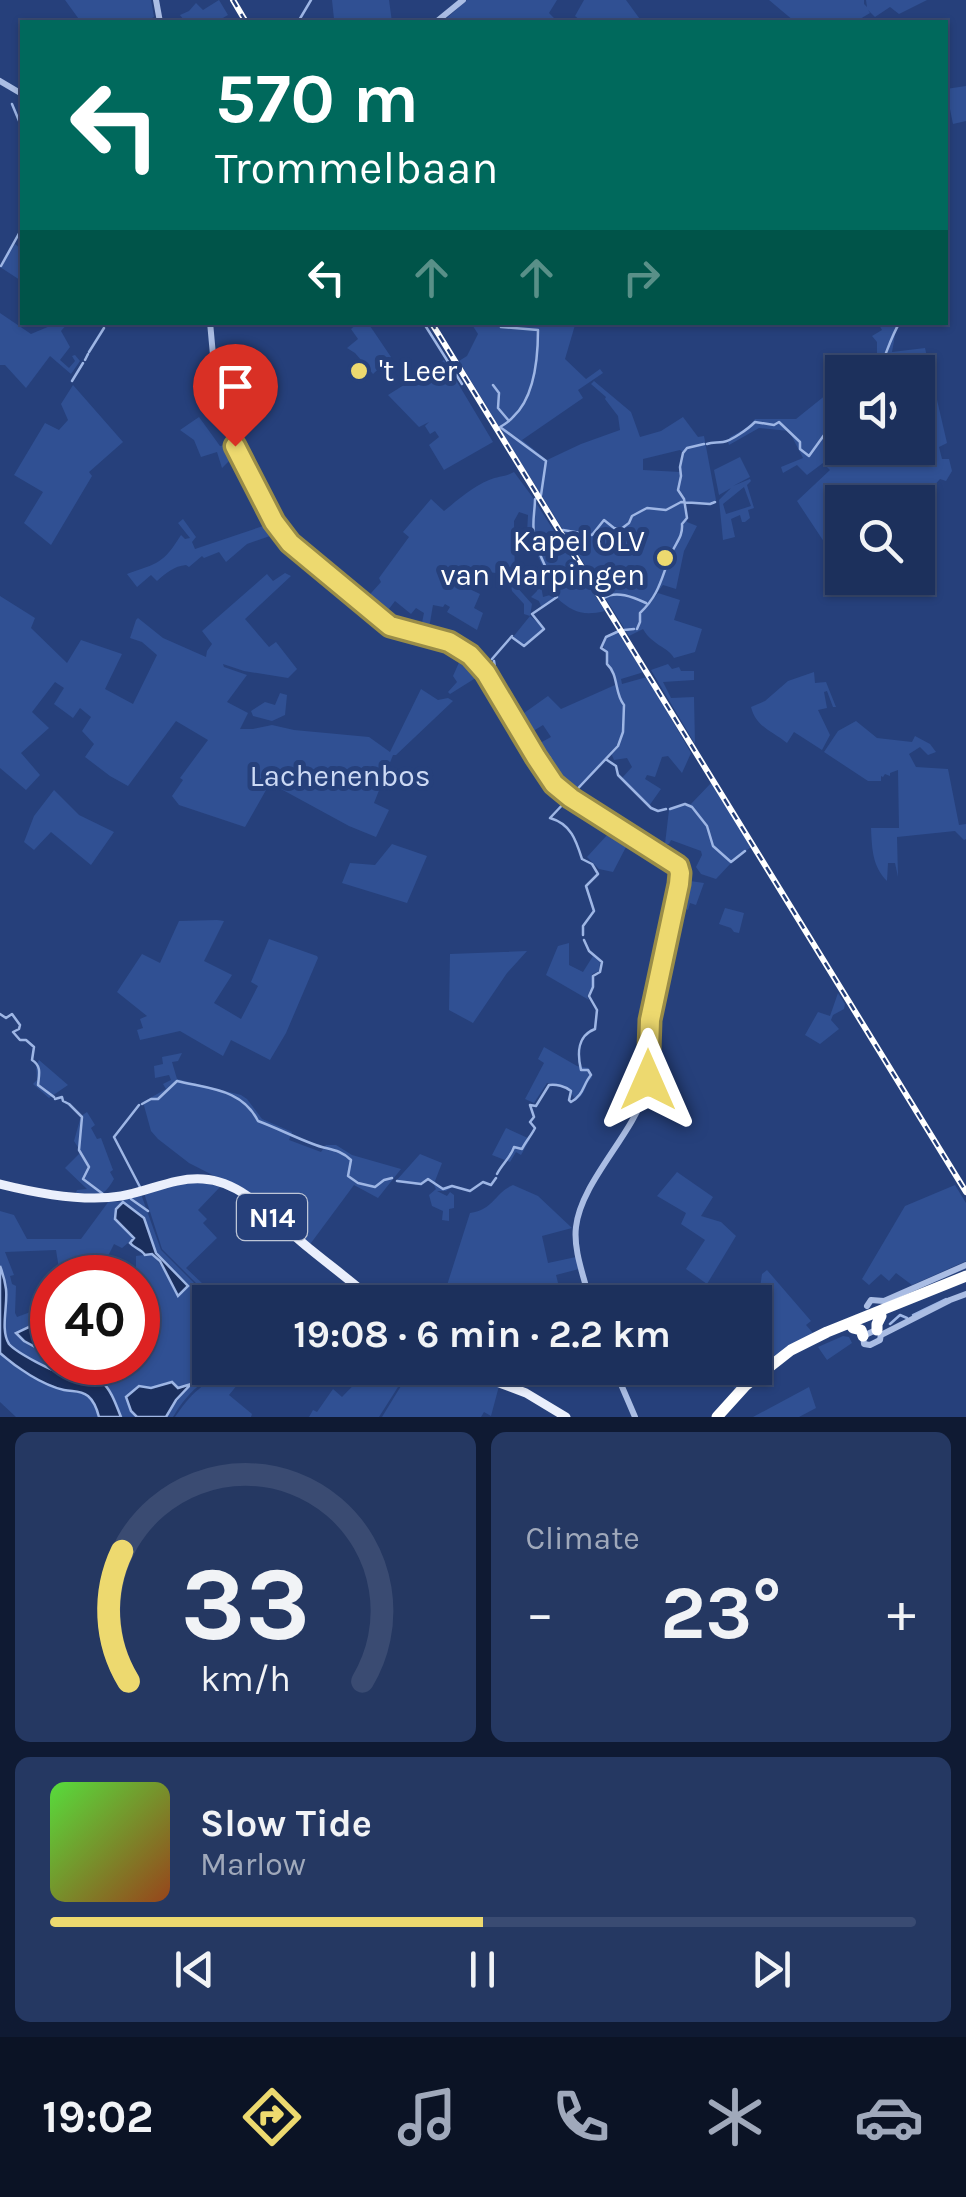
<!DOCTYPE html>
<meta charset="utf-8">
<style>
:root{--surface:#1c305c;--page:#253862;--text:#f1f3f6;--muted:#a0a9bb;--line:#3a4b72;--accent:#edd96f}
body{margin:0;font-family:Karla,sans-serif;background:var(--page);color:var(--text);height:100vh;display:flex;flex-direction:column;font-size:38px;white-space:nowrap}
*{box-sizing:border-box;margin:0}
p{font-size:32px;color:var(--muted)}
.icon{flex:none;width:55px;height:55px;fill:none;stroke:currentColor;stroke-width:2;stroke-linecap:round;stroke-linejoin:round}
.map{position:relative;height:1417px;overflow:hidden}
.details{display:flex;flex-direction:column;gap:15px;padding:15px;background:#0f1a33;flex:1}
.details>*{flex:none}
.guide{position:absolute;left:20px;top:20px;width:928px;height:305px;border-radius:0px;box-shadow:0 2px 8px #0004,0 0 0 2px var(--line);background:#00695c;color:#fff;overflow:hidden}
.fabs{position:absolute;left:825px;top:355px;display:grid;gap:20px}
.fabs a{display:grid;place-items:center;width:110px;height:110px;border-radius:0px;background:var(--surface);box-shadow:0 2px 8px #0004,0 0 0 2px var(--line);font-size:50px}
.speed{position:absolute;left:30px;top:1255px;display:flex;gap:20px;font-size:50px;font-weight:700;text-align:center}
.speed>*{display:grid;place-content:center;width:130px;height:130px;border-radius:50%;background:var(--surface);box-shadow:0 2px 8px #0004,0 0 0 2px var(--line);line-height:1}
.speed .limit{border:15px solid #d22;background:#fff;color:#111}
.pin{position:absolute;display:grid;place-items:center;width:85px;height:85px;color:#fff;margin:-102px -42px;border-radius:50% 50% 50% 0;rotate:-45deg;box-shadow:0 0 10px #0007}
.pin .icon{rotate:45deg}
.me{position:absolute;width:110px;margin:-55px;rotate:0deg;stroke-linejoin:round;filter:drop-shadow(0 0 8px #0008)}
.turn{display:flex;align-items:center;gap:35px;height:210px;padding:0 30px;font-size:45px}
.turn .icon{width:130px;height:130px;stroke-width:2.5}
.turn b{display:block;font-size:70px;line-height:85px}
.lanes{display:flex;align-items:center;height:95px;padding:0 30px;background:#0003;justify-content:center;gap:50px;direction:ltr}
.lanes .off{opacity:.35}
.big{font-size:75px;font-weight:700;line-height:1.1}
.details .tile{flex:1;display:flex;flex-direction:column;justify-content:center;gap:15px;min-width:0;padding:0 35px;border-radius:15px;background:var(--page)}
.details .dial{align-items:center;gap:0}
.dial svg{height:260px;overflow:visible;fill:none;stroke:var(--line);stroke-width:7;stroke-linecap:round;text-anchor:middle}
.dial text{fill:var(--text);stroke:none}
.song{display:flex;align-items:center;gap:30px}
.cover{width:120px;height:120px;border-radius:15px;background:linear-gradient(135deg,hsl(110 70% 55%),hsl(20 70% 35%))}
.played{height:10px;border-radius:5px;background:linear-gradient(90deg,var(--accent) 50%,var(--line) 50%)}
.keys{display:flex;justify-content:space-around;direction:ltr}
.heat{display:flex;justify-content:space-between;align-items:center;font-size:55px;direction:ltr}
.details .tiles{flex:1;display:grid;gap:15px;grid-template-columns:1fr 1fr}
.tile:last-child{grid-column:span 2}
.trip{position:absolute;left:192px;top:1285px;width:580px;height:100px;border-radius:0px;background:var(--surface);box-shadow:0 2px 8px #0004,0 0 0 2px var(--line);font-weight:700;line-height:100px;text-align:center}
.dock{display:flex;height:160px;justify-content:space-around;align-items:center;background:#0b1325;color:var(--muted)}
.dock .icon{width:70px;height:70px}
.dock .selected{color:var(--accent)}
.dock b{font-size:45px;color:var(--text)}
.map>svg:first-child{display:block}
.green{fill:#305093;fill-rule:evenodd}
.water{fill:#1a2e5c;stroke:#9eb6e5;stroke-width:2.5}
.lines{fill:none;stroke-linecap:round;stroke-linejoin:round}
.stream{stroke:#9eb6e5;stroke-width:2.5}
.minor{stroke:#aabde4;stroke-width:6}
.major{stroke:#eaeffc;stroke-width:9}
.highway{stroke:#fff;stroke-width:11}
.rail-casing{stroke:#fff;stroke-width:6}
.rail{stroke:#26407b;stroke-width:2.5;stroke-dasharray:8;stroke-linecap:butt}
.route-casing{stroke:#9a8d48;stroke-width:25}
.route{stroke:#edd96f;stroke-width:18}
.poi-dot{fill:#edd96f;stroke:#26407b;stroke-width:4}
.labels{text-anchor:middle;stroke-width:10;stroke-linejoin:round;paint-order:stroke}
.shield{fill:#26407b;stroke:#bec6d7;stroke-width:2.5}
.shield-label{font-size:28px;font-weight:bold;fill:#fff}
.poi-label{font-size:30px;fill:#fff;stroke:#26407b;text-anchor:start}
.park-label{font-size:30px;fill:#ccd9f4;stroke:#26407b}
</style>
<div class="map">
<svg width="966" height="1417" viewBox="0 0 966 1417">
<rect width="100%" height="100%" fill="#26407b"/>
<path class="green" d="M65,0h86l3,17 -6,3v2h-67z
M219,0l9,15 -12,7h-37l4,-3 -3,-4 9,-4 7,-8 7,7z
M332,0h57l3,22h-72v-2l14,-1z
M467,0h90l-8,13 5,5 -2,4h-16l-5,-4 -2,3 2,1h-85l1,-4z
M584,0h42l16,22h-60l-7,-6z
M769,0h95v4l3,3 -1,-7h61l-28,14 -9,-7 -15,10 -7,-7 2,3 -15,9h-62l1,-1z
M966,86v35l-13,3 -7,-35z
M15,244l7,6v26l-2,4 -20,-13z
M0,313l31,21 26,-11h11l-7,8 9,16 -10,13 9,8 6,-7 -3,-5 3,-1 5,6 -9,13 -21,-18 -24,32 -21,-23h-5z
M359,322l9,1 23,34 -18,17 -18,-21 -8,-5 11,-9 -7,-10z
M471,323h100l4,2 -10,34 21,20 14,-10 3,4 -25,17 5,8 -61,42 25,20 34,-16 39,-14 -2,-14 -13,-17 1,-2 -15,-13 3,-3 37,31 9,25 21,-6 22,-14 15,20 6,-1 12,64 -7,3 -26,-1 4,20 10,4 -13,25 -8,38 -13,-4 -14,18 -10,9 1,11 1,-9 17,-21 22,7 -6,20 28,9 -7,23 -21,6c-6,-11 -22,-13 -31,-29l-14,7 -127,-204v-6l-4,-1 -39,-64 8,-5 11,-22zM680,450l4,3 -4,19 -37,-2v-11z
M878,323h30l-8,1 -4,6 -4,22 33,-4 22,95 -8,4 3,12h7l3,12 -6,10 -6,-2 -9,10 -12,-3 -17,16h-60v67l-45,-68 33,-31 -7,-7 -16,12 -10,-10 -14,8 -2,-6 22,-9 -14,-27 -30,-3 -30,17 -1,-3 2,-5 11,-6 4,1 10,-13h41l46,-37v66h76v-76h-54h13l6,-12 -6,-4v-14l-5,-6 10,-6z
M444,360l49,82 -49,28 -15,-25 10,-8 -4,-6 -5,3 -5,-8 4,-4 -10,5 -31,-32z
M73,385l50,57 -34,30 3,4 -41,69 -27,-22 19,-31 -29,-17 31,-52 14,7 9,-10 -7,-16z
M199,417l21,29 10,-2 5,11 -13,13 -5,-16 -16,5 -7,-17 -14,-10z
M740,457l10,20 -17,9 17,-7 1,2 -4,4 7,23 -6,2 2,8 -5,4h-3l-2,-7 -9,4 4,18 -12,3 -4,-40 12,-12 -12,7 -5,-25zM744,487l7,19 -25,8 -3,-10z
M514,472l17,23 74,116c-21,5 -32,2 -48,-13l-15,11 -3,-8 -8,-4 6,-6 3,-11 3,17 7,-2v-13l-23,-49 1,-18 -9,-3 -5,9 1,64 17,19 -2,12 14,12 -21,17 -10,-8 17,-21 -6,-2v-10l-12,-13 -3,-16 -40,-6 -12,14 23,11 -6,14 9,5 -6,17 -30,-18 3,-5 -5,-3 -2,3 -10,-2 -5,29 -8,-2 4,-19 -8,-5 -5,6 -16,-13 -13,17 -19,-16 18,-20 -2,-4 30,-41 -6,-5 28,-33 13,12c15,-12 28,-24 45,-31 9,-4 16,-3 25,-8z
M183,519l13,18 -4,5 3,7 77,-26 5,8v5l-3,4 -4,-4 -23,8 -21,18 -7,-10 -15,6 -2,-2 -13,11 -3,-2c-12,1 -20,8 -29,16l-6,-6 -14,12 -10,-13c31,-11 36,-10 54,-39l4,4 5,-1 -12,-15z
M285,573l6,3 -46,43 24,28 7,-5 21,27 -9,9 -44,-7 -21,-7 1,3 23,8 -20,27 21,11 -8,16h13l19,-4 22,5 75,7 21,15 31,-63 17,11 10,-2 5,3 -57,54h-3l-19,48 15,7 -13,27 -27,-11 -79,-43 -25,44 -66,-22 -7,-9 11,-16 -3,-2 28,-38 -32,-19 -48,65 -18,-10 -25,-19 9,-13 -12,-13 9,-14 -11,-9 -7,10 -19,-14 10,-16 -9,-6 -23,30 17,16 -28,25 19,22 -14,15 -26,-22v-172l35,22 -4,10 36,35 14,-23 41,14 -17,35 28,15 24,-49 -15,-13 -12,-4 6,-18 2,-2 25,20 43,19 1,-6 5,-7 -10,-13 65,-57 6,7z
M619,631l25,41 -23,7 1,5 25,-7 44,76 -9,20 -14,-17 -6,1 -7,20 -8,-2 -2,4 16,10 -12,17 -27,-28 10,-11 -5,-9 -13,2 -3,-7 -37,40 -22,-17v-16l-12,-17 11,-6 -8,-12 -13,8 -13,-15 31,-22 13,13 54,-24 2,8c1,-12 -2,-18 -7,-27 -4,-7 -3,-14 -7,-20l3,-7z
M466,656l16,18 -32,20 -2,-2 9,-10 -4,-6 8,-18z
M668,664l4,5 7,-2 2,4h13v9l-31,2 8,16 23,-1 1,47 -44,-74z
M814,672l1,11 11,-1 10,25h-3l-6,-16 -3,1 3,16 -9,2 12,25 -8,15 -28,-18 -7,11c-15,-12 -31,-16 -36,-36l14,-6 23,-20z
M280,693l7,2 -2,20 -13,6 -19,-5 -2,-5 14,-9 10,3z
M856,721l21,17 35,4 3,-6 15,8 6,8 -8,3 -8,-8 -11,7 7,13 32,2 11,56 7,-1v15l-2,1 -9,-9 -58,6 1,40 -3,-14h-7l-1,18c-15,-15 -15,-33 -16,-53h28l-1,-58 -8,3v3l-5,-2 -2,3 -2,-1v5h-13l-44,-29 14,-21z
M712,782l40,64 -21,17 -15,16 -15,-5 -5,-7 6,-12 -1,-4 -30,-11 -2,4h-4l4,-34 22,-6z
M54,790l25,25 35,17 -23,33 -40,-33 -17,18 -10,-8 10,-26z
M609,833l17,14 -13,25 -14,-3 -12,-12z
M392,844l35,12 -20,47 -65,-20 8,-20 25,2z
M683,880l21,3 -8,22 -6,-2 -2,7 -4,-2 1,-7 -7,-2z
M725,908l19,5 -5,20 -5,-1 -3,-4 -12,-4z
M217,920l7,1 -20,40 28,14 -18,28 27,16 17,-33 -7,-4 18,-43 48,17 1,2 -32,75 -16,27 -39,-20 -8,16 -43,-25 -40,9 -3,-10 6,-2 -3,-9 7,-3 -30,-24 25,-38 18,9 19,-42z
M569,943v22l14,7 10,-16 7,6 -1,9 -7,3v13l-5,9 2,4 -43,-25 12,-29z
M527,951l-20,22 -34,50 -24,-13 1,-56z
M838,993l7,11 -1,5 -11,6 -2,5 8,9 -19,15 -15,-9 13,-23 12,4z
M544,1047l33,19 12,2 3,10c-8,6 -5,16 -17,23 -4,-15 -14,-16 -28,-18l-13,20 -9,-4 19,-36 -6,-4z
M182,1053l-4,8 -6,1 5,17 64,16 6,4 15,20 30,13 -3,8 32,12 5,-7h10l16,10 49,14 -23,29 -24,-13 -46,62 -68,-58 -51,-26 -31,-24 -7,-8 -8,-29 23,-13 -3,-5 8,-4 -2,-5 -14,3 -1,-12 9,-2 -1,-7z
M39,1060l29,25 -19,13 -16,-14 4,-4 -1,-14z
M87,1112l8,13 -4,3 6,11 4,-1 12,32 -3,2 4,7c-11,20 -17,16 -38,14l1,-3 10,-1 -22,-21 16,-16 -7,-11 7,-25z
M506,1128l24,11 -9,16 -5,-3 -6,10 -18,-7z
M420,1154l22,9 -7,18 2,4 7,3 7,-3 19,5 -18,-3 -6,4h-9l10,5 3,-4 4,3v13l-5,1v12l-7,-1 1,-9 -11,-5 -3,-11 7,-6 -4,-8 -6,-1 -10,5 -6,-3h-15z
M677,1172l36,25 -12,19 20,6 15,14 -29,48 -21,-15 19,-29 -24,-16 5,-11 -29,-17z
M202,1182l18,5 -22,23 9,9 -4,4 14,15 -31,30 36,34h-7l-53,-53 -18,-56 28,-8z
M513,1185l25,11 34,32 -30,8 6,27 28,-6 3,12 -23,6 4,16 -9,2 -19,-9 -3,18h-85l-2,-1 28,-88c25,-4 23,-19 43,-28z
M955,1185l11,18v58l-54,24 -16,-12 -7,8 -8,-7 -12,11 -7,-6 43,-73z
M141,1194l20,56 52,52h-3v66h15c-7,10 -12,9 -22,15 -12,7 -23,22 -30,34h-7l23,-33 -8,4 -14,-6 -16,6 -6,-1 -16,18 2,6 6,6h-16l-14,-30 -19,-13 -29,-1 -41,-22 -10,-9 -3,-15 1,-41 -6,-20v-55l14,4 13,24h54l28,-38 11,1 1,-3zM123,1202l21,16 12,35 32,33 -22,-14 -14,-18 -16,2v14l-8,1 -4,-8 -19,-1 9,-18 8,4 12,-10zM56,1250l4,25 -2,2 80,1v84l-11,1 -12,15c-23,-19 -35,-15 -63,-16v-6l-28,-15 21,-23 7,-2v-12l-35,13 -2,-4 1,-27 -4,-2 -2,-8 4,-1 -9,-23z
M767,1270l44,51 -5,4 7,8 -42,25 -4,-2 -15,19 -17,14 -6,-8 7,-5 -7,-8h26l2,-59 5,-35z
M843,1336l6,1 3,6 -25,17 -9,-13z
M0,1354c17,13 36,25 56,33 10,4 23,2 32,9 6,5 8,13 11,21h-83l-16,-15z
M227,1368h24l-22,27 23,19 -1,3h-76c7,-10 14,-20 24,-28 11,-10 20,-5 28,-21z
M370,1368h40l-31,49h-70l4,-7 4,2 16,-23 9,8z
M412,1368h39l48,18 -8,30 -7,-4 -3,5h-99z
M489,1368h41l-9,19 -36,-12z
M809,1387l7,21 -17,9h-46z"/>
<path class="water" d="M123,1202l21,16 12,35 32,33 -10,10 -18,-35 -8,-7 -7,1c-4,-6 -11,-7 -15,-12l4,-5 -19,-19 1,-10z
M0,1266c3,8 5,15 6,23 2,17 -6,41 3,55 8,9 44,28 56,30 14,3 25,-3 37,8 10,9 14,23 19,35h-22c-2,-8 -5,-16 -11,-21 -8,-6 -15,-4 -24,-6 -22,-5 -47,-22 -64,-37z
M52,1316v40l-28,-15 -8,-8z
M172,1382l6,6 13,-4 -15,16 -10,17h-29l-6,-6 -5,-14 13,-11 12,2z"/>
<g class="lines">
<path class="stream" d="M298,22l13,-22
M12,104l10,24
M1,266l21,-38
M423,322l39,62
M498,322l3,5 37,3c0,28 -3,67 -25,87 -3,4 -8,7 -13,10l46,34 -5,34
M89,352l15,-24
M85,360l3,-6
M878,372c8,-16 12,-34 22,-50
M72,381l11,-18
M493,385l6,8 -1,15 11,13
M707,444c5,-2 10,-1 16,-2 8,-1 25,-13 32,-20l19,3 5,-3 21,20v7l9,7 23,-32 10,3
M563,530l29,5 12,-15 10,8 7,1 8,-6 3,-7 15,-8 19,2 15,-8 29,2 5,-2
M604,598c12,-8 29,-1 42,5
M637,629l3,-7v-9c20,-19 21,-35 31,-59 5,-12 12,-17 11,-30l5,-6 -3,-19 -6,-9 3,-14 -1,-9 3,-14 4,-5 17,-4
M624,630l10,-1
M513,638l11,8 20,-17 -12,-15 25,-17c-5,-23 -20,-40 -23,-64 -2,-11 1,-23 1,-34l2,-1
M492,659l20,-23
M494,661l4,25 9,16
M522,726l28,32
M551,760l1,16 22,17
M607,760l9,6 2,9 33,33 7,3 8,-2
M670,809l15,-5 7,3 15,19 6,20 18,16 14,-11
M583,935v-9l11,-15 -8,-25 12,-12 -6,-10 -10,-5c-6,-19 -11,-35 -32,-41l68,-72 5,-14 1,-27c-10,-12 -5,-30 -17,-41v-12l-6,-4 5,-11 13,-6
M0,1014l6,4 6,-4 8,11 -1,4 -6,3 7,8h6l8,7 -2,13c10,6 7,15 6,25l16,12
M55,1099l7,-2 1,4 6,3 13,13 -3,33 10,17 -6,12 20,15
M142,1104l9,-5h7l19,-18c33,8 65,8 81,40 19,7 36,16 55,23 14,6 26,4 38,16l-3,16 10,7 17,4 9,-7 8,-2
M139,1105l-25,32 26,50
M497,1174c5,-10 14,-17 17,-27l8,2c4,-8 9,-13 13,-21l-5,-6 4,-5 -4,-12 6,1 13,-21c7,-1 16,1 22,6l-2,9 2,2c13,-7 12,-18 20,-27l-3,-5h-7c-4,-17 -4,-34 14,-41l2,-19 -8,-14 4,-9v-11l7,-4 2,-10 -13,-11 -5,-11
M397,1181l24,3 7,-5 15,10 9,-3 18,5 13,-9 8,3 5,-7
M131,1199l17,12
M913,1315l33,-16
M890,1324l10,-9 7,3"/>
<path class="minor" d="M156,0l4,22
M436,22l27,-22
M0,81l22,13
M210,322l5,55 6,31 14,38 39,76 10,14 106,90 59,16 21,13 16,18 68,111 17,13 99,62 9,10v15c-10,45 -22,91 -29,136 -4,23 3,47 -4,70 -14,46 -65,92 -70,137 -3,24 9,52 14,75
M867,1306l4,-6 13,1 82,-36
M876,1330l5,4 -1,6 -10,5 -6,-1 -1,-8z
M881,1335l69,-35 16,-6
M614,1368l21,49"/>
<path class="major" d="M0,1184c36,9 85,18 121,12 29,-5 53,-19 82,-17 42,2 76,46 107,70 22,18 44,34 65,53
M459,1368l67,25 40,24"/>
<path class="highway" d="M853,1328l8,2 2,6
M877,1330v-6l4,-8
M717,1417l28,-31 46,-36 36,-18 139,-56"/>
<defs>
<path id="rail" d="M233,0l13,22
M431,322l535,870"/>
</defs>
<use href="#rail" class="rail-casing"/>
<use href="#rail" class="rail"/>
</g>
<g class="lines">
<defs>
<path id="route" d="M235,446l39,76 16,21 100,83 59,16 21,13 16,18 50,84 18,27 17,14 107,68 2,7 -1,11 -29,136 -2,60"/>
</defs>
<use href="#route" class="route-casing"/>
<use href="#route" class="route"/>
</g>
<g class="poi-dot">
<circle cx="359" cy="371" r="10"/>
<circle cx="665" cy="558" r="10"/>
</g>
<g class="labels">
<rect class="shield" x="237" y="1194" width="70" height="46" rx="8"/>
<g class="shield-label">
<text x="272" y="1227">N14</text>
</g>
<g class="poi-label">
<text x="379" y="381">'t Leer</text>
<text x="645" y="551" text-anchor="end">Kapel OLV<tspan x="645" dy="34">van Marpingen</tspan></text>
</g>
<g class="park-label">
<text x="340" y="786">Lachenenbos</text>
</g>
</g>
</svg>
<div class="fabs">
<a><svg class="icon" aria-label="sound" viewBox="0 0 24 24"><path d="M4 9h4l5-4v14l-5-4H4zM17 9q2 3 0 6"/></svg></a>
<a><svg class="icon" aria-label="search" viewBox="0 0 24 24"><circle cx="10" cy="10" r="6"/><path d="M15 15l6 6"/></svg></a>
</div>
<div class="speed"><div class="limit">40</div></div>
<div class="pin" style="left:235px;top:446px;background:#d93025"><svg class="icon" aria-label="arrive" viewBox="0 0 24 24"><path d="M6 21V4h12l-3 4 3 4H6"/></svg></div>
<svg class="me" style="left:648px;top:1080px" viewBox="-20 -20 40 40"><path d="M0-17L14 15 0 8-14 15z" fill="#edd96f" stroke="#fff" stroke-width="4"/></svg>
<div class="trip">19:08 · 6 min · 2.2 km</div>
<div class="guide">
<div class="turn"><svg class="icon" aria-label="left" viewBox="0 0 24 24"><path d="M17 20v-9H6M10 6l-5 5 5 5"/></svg><div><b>570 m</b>Trommelbaan</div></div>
<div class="lanes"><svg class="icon" aria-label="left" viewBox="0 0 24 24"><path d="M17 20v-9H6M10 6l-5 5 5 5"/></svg><svg class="icon off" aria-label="ahead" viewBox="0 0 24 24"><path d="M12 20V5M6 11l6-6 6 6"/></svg><svg class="icon off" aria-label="ahead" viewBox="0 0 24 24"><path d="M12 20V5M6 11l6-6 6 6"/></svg><svg class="icon off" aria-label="right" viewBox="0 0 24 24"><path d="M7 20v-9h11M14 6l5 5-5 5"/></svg></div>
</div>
</div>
<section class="details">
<div class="tiles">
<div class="tile dial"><svg viewBox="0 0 100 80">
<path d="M14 69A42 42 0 1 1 86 69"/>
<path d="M14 69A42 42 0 0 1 12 29" stroke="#edd96f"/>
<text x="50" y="56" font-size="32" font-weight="700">33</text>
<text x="50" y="72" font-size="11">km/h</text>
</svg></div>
<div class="tile"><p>Climate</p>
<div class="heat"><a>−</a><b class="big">23°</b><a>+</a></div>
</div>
<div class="tile">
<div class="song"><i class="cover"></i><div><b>Slow Tide</b><p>Marlow</p></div></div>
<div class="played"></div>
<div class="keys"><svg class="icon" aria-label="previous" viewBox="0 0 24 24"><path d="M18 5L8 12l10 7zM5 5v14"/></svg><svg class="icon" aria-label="pause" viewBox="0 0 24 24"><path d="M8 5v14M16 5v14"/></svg><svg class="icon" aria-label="next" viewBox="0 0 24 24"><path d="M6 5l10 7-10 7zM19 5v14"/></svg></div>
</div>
</div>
</section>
<nav class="dock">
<b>19:02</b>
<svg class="icon selected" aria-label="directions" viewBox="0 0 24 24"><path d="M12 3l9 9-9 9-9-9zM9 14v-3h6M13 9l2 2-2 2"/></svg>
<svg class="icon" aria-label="music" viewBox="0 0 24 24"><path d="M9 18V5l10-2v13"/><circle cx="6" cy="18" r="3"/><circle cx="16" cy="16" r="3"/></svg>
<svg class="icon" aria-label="phone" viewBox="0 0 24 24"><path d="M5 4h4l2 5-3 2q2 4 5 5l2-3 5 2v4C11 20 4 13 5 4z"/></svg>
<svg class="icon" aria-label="climate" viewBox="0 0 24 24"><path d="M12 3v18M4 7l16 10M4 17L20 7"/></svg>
<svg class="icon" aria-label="car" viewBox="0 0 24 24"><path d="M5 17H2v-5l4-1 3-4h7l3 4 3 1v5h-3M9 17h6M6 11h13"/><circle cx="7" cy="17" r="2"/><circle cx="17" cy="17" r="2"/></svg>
</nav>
